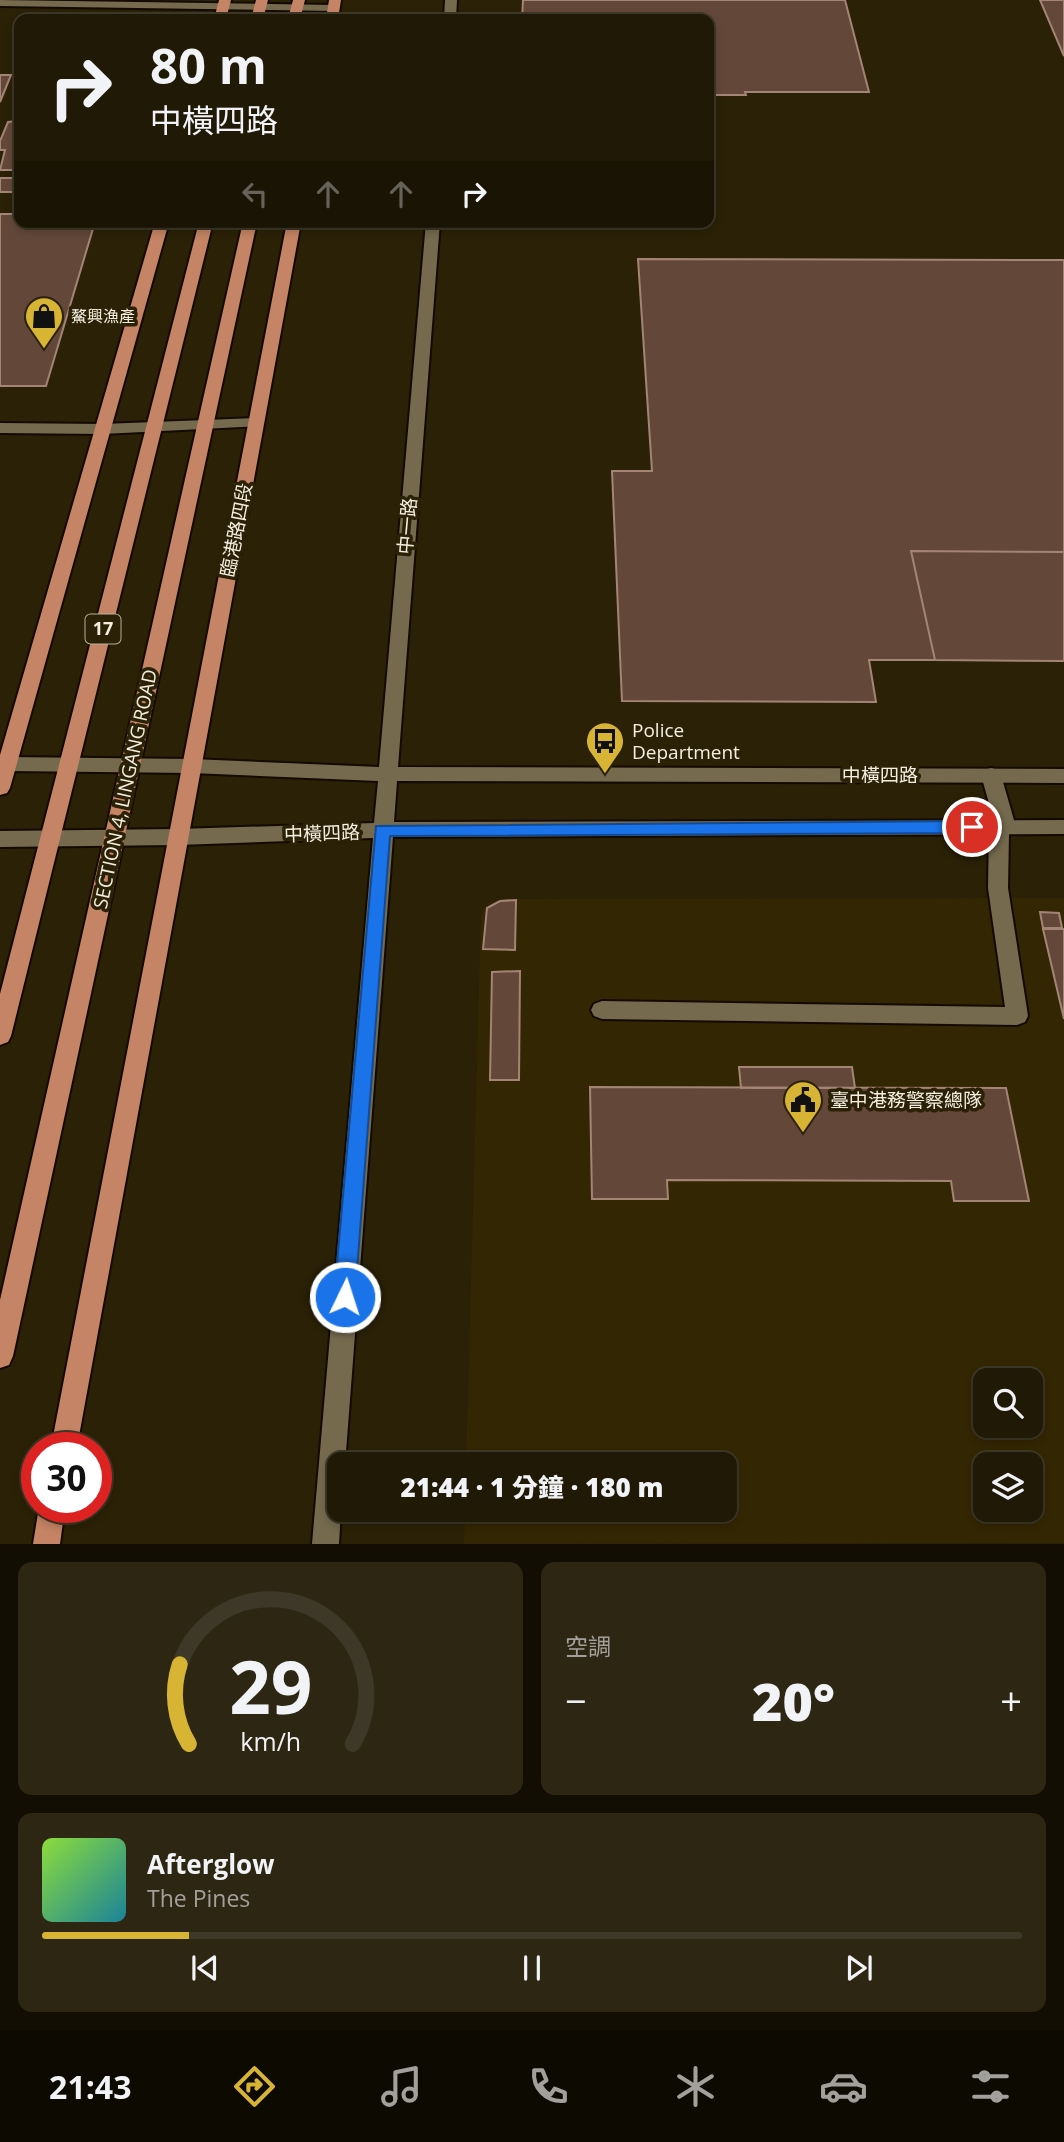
<!DOCTYPE html>
<html lang="zh-TW">
<meta charset="utf-8">
<style>
:root{--surface:#201905;--page:#2d2613;--text:#f1f3f6;--muted:#a2a09a;--line:#3d3827;--accent:#d8b434}
body{margin:0;font-family:"Open Sans","Noto Sans TC",sans-serif;background:var(--page);color:var(--text);height:100vh;display:flex;flex-direction:column;font-size:26px;white-space:nowrap}
*{box-sizing:border-box;margin:0}
p{font-size:23px;color:var(--muted)}
.icon{flex:none;width:38px;height:38px;fill:none;stroke:currentColor;stroke-width:2;stroke-linecap:round;stroke-linejoin:round}
.map{position:relative;height:1544px;overflow:hidden}
.side{display:flex;flex-direction:column;gap:18px;padding:18px;background:#120e03;flex:1}
.side>*{flex:none}
.top-card{position:absolute;left:14px;top:14px;width:700px;height:214px;border-radius:14px;box-shadow:0 4px 10px #0003,0 0 0 2px var(--line);background:#201905;color:var(--text);overflow:hidden}
.fabs{position:absolute;left:973px;top:1368px;display:grid;gap:14px}
.fabs a{display:grid;place-items:center;width:70px;height:70px;border-radius:14px;background:var(--surface);box-shadow:0 4px 10px #0003,0 0 0 2px var(--line);font-size:35px}
.speed{position:absolute;left:21px;top:1432px;display:flex;gap:14px;font-size:35px;font-weight:700;text-align:center}
.speed>*{display:grid;place-content:center;width:91px;height:91px;border-radius:50%;background:var(--surface);box-shadow:0 4px 10px #0003,0 0 0 2px var(--line);line-height:1}
.speed .limit{border:10px solid #d22;background:#fff;color:#111}
.pin{position:absolute;display:grid;place-items:center;width:60px;height:60px;color:#fff;margin:-30px;border:4px solid #fff;border-radius:50%;box-shadow:0 2px 7px #0007}
.me{position:absolute;width:77px;margin:-38px;rotate:4deg;stroke-linejoin:round;filter:drop-shadow(0 0 5px #0008)}
.turn{display:flex;align-items:center;gap:24px;height:147px;padding:0 21px;font-size:32px}
.turn .icon{width:91px;height:91px;stroke-width:2.5}
.turn b{display:block;font-size:49px;line-height:60px}
.lanes{display:flex;align-items:center;height:66px;padding:0 21px;background:#0003;justify-content:center;gap:35px;direction:ltr}
.lanes .off{opacity:.35}
.big{font-size:52px;font-weight:800;line-height:1.1}
.side .widget{flex:1;display:flex;flex-direction:column;justify-content:center;gap:10px;min-width:0;padding:0 24px;border-radius:14px;background:var(--page)}
.side .dial{align-items:center;gap:0}
.dial svg{height:182px;overflow:visible;fill:none;stroke:var(--line);stroke-width:7;stroke-linecap:round;text-anchor:middle}
.dial text{fill:var(--text);stroke:none}
.song{display:flex;align-items:center;gap:21px}
.cover{width:84px;height:84px;border-radius:10px;background:linear-gradient(135deg,hsl(90 70% 55%),hsl(190 70% 35%))}
.played{height:7px;border-radius:4px;background:linear-gradient(90deg,var(--accent) 15%,var(--line) 15%)}
.keys{display:flex;justify-content:space-around;direction:ltr}
.heat{display:flex;justify-content:space-between;align-items:center;font-size:38px;direction:ltr}
.side .tiles{flex:1;display:grid;gap:18px;grid-template-columns:1fr 1fr}
.widget:last-child{grid-column:span 2}
.trip{position:absolute;left:327px;top:1452px;width:410px;height:70px;border-radius:14px;background:var(--surface);box-shadow:0 4px 10px #0003,0 0 0 2px var(--line);font-weight:800;line-height:70px;text-align:center}
.dock{display:flex;height:112px;justify-content:space-around;align-items:center;background:#0d0a02;color:var(--muted)}
.dock .icon{width:49px;height:49px}
.dock .selected{color:var(--accent)}
.dock b{font-size:32px;color:var(--text)}
.map>svg:first-child{display:block}
.built{fill:#332603;fill-rule:evenodd}
.building{fill:#63483a;stroke:#a38475;stroke-width:2}
.lines{fill:none;stroke-linecap:round;stroke-linejoin:round}
.service-casing{stroke:#140a00;stroke-width:4}
.minor-casing{stroke:#140a00;stroke-width:4}
.primary-casing{stroke:#140a00;stroke-width:4}
.service{fill:#756a4e;fill-rule:evenodd}
.minor{fill:#756a4e;fill-rule:evenodd}
.primary{fill:#c58465;fill-rule:evenodd}
.route{fill:#1a73e8;stroke:#114b97;stroke-width:2}
.labels{text-anchor:middle;stroke-width:7;stroke-linejoin:round;paint-order:stroke}
.far-poi-label{font-size:16px;fill:#f5eedf;stroke:#2b2107;text-anchor:start}
.shield{fill:#2b2107;stroke:#b8b09e;stroke-width:2}
.shield-label{font-size:18px;font-weight:bold;fill:#f5eedf}
.street-label{font-size:19px;fill:#f5eedf;stroke:#2b2107}
.poi-label{font-size:19px;fill:#f5eedf;stroke:#2b2107;text-anchor:start}
</style>
<div class="map">
<svg width="1064" height="1544" viewBox="0 0 1064 1544">
<rect width="100%" height="100%" fill="#2b2107"/>
<path class="built" d="M1064,898v645l-600,1 1,-34h259v-45h-258l15,-551 2,-5 13,-8 9,-2zM985,1381h46v45h-46zM985,1465h46v45h-46z"/>
<path class="building" d="M523,0h322l24,92h-124l1,3h-37v-76h-187z
M1040,0h24v56z
M0,75h11l-11,27z
M19,114v56h-19l5,-20h-5v-9l8,-19 9,-1z
M0,178h19v14h-19z
M0,214h19v8h76l-49,164h-46z
M638,259l426,1v292l-153,-1 24,109h-66l7,42 -254,-1 -10,-230h40z
M911,551l153,1v109l-129,-1z
M516,900l-1,50 -32,-1 4,-41 13,-7z
M1040,912l19,1 3,15h-19z
M1043,929h21v90z
M520,971l-1,109h-29l2,-108z
M739,1067h113l3,21h-114z
M590,1087l416,1 23,113h-75l-3,-20 -284,-1 1,19h-76z"/>
<g class="lines">
<defs>
<path id="service" d="M256,418l8,5 -2,3 -159,8 -103,-1v-10l103,1z
M991,768l7,2 3,5 15,52 -7,7 -1,54 20,128 -3,6 -8,3 -415,-6 -8,-3 -3,-6 3,-6 8,-3 403,6 -17,-119 1,-61 5,-6 -13,-46 3,-5z"/>
<path id="minor" d="M0,0l334,5 6,3 -6,3 -334,-5z
M445,0h12l-1,19h-12z
M426,222h14l-42,545 666,2v14l-667,-2 -3,41 670,-2v14l-671,3 -48,628h-5l1,45 -2,34h-27l61,-706 -195,7 -178,2v-16l178,-2 196,-6 4,-42 -186,-8 -185,-2 -7,-2v-10l7,-2 185,2 187,8z"/>
<path id="primary" d="M219,0h12l-5,19h-12z
M256,0h12l-5,19h-12z
M293,0h12l-5,19h-12z
M329,0h12l-3,19h-12z
M155,222h14l-159,566 -3,5 -7,2v-40z
M199,222h14l-202,814 -3,6 -8,3v-51z
M243,222h14l-244,1134 -4,9 -9,3v-68z
M287,222h14l-224,1225h-26z
M39,1507h26l-5,37h-27z"/>
</defs>
<use href="#service" class="service-casing"/>
<use href="#minor" class="minor-casing"/>
<use href="#primary" class="primary-casing"/>
<use href="#service" class="service"/>
<use href="#minor" class="minor"/>
<use href="#primary" class="primary"/>
</g>
<path class="route" d="M972,821l8,6 -8,6 -582,3 -35,461 -3,6 -7,3 -8,-3 -3,-6 42,-471z"/>
<defs>
<symbol id="shop-pin" viewBox="-11 -11 22 30"><path d="M0 17L-7.5 6A9.5 9.5 0 1 1 7.5 6Z" fill="#d8b434" stroke="#2b2107"/><path d="M-5-2.5h2.3a2.7 3.5 0 0 1 5.4 0H5L5.5 6h-11ZM-1.5-2.5h3a1.5 2.3 0 0 0-3 0Z" fill="#111"/></symbol>
<symbol id="bus-pin" viewBox="-11 -11 22 30"><path d="M0 17L-7.5 6A9.5 9.5 0 1 1 7.5 6Z" fill="#d8b434" stroke="#2b2107"/><path d="M-5-6H5V4H4V6H2V4H-2V6H-4V4H-5ZM-3.5-4V0h7V-4ZM-3.5 1.2v1.5H-2V1.2ZM2 1.2v1.5H3.5V1.2Z" fill="#111"/></symbol>
<symbol id="civic-pin" viewBox="-11 -11 22 30"><path d="M0 17L-7.5 6A9.5 9.5 0 1 1 7.5 6Z" fill="#d8b434" stroke="#2b2107"/><path d="M-.6-6.5H3V-4.5H.6V-3L4-1V1h2V6H-6V1h2V-1L-.6-3ZM-1.2 2.5V6h2.4V2.5Z" fill="#111"/></symbol>
</defs>
<g fill-rule="evenodd">
<use href="#shop-pin" x="22" y="294" width="44" height="60"/>
<use href="#bus-pin" x="583" y="719" width="44" height="60"/>
<use href="#civic-pin" x="781" y="1078" width="44" height="60"/>
</g>
<g class="labels">
<g class="far-poi-label">
<text x="71" y="322">鰲興漁產</text>
</g>
<rect class="shield" x="85.5" y="614.5" width="35" height="29" rx="5"/>
<g class="shield-label">
<text x="103" y="635">17</text>
</g>
<g class="street-label">
<text transform="translate(407 526) rotate(-85)" y="7">中一路</text>
<text transform="translate(236 530) rotate(-79)" y="7">臨港路四段</text>
<text x="880" y="782">中橫四路</text>
<text transform="translate(125 789) rotate(-78)" y="7">SECTION 4, LINGANG ROAD</text>
<text transform="translate(322 833) rotate(-2)" y="7">中橫四路</text>
</g>
<g class="poi-label">
<text x="632" y="737">Police<tspan x="632" dy="22">Department</tspan></text>
<text x="830" y="1107">臺中港務警察總隊</text>
</g>
</g>
</svg>
<div class="fabs">
<a><svg class="icon" aria-label="search" viewBox="0 0 24 24"><circle cx="10" cy="10" r="6"/><path d="M15 15l6 6"/></svg></a>
<a><svg class="icon" aria-label="layers" viewBox="0 0 24 24"><path d="M12 4l9 5-9 5-9-5zM3 14l9 5 9-5"/></svg></a>
</div>
<div class="speed"><div class="limit">30</div></div>
<div class="pin" style="left:972px;top:827px;background:#d93025"><svg class="icon" aria-label="arrive" viewBox="0 0 24 24"><path d="M6 21V4h12l-3 4 3 4H6"/></svg></div>
<svg class="me" style="left:345px;top:1297px" viewBox="-20 -20 40 40"><circle r="17" fill="#1a73e8" stroke="#fff" stroke-width="3"/><path d="M0-11L8 9 0 5-8 9z" fill="#fff"/></svg>
<div class="trip">21:44 · 1 分鐘 · 180 m</div>
<div class="top-card">
<div class="turn"><svg class="icon" aria-label="right" viewBox="0 0 24 24"><path d="M7 20v-9h11M14 6l5 5-5 5"/></svg><div><b>80 m</b>中橫四路</div></div>
<div class="lanes"><svg class="icon off" aria-label="left" viewBox="0 0 24 24"><path d="M17 20v-9H6M10 6l-5 5 5 5"/></svg><svg class="icon off" aria-label="ahead" viewBox="0 0 24 24"><path d="M12 20V5M6 11l6-6 6 6"/></svg><svg class="icon off" aria-label="ahead" viewBox="0 0 24 24"><path d="M12 20V5M6 11l6-6 6 6"/></svg><svg class="icon" aria-label="right" viewBox="0 0 24 24"><path d="M7 20v-9h11M14 6l5 5-5 5"/></svg></div>
</div>
</div>
<section class="side">
<div class="tiles">
<div class="widget dial"><svg viewBox="0 0 100 80">
<path d="M14 69A42 42 0 1 1 86 69"/>
<path d="M14 69A42 42 0 0 1 10 34" stroke="#d8b434"/>
<text x="50" y="56" font-size="32" font-weight="700">29</text>
<text x="50" y="72" font-size="11">km/h</text>
</svg></div>
<div class="widget"><p>空調</p>
<div class="heat"><a>−</a><b class="big">20°</b><a>+</a></div>
</div>
<div class="widget">
<div class="song"><i class="cover"></i><div><b>Afterglow</b><p>The Pines</p></div></div>
<div class="played"></div>
<div class="keys"><svg class="icon" aria-label="previous" viewBox="0 0 24 24"><path d="M18 5L8 12l10 7zM5 5v14"/></svg><svg class="icon" aria-label="pause" viewBox="0 0 24 24"><path d="M8 5v14M16 5v14"/></svg><svg class="icon" aria-label="next" viewBox="0 0 24 24"><path d="M6 5l10 7-10 7zM19 5v14"/></svg></div>
</div>
</div>
</section>
<nav class="dock">
<b>21:43</b>
<svg class="icon selected" aria-label="directions" viewBox="0 0 24 24"><path d="M12 3l9 9-9 9-9-9zM9 14v-3h6M13 9l2 2-2 2"/></svg>
<svg class="icon" aria-label="music" viewBox="0 0 24 24"><path d="M9 18V5l10-2v13"/><circle cx="6" cy="18" r="3"/><circle cx="16" cy="16" r="3"/></svg>
<svg class="icon" aria-label="phone" viewBox="0 0 24 24"><path d="M5 4h4l2 5-3 2q2 4 5 5l2-3 5 2v4C11 20 4 13 5 4z"/></svg>
<svg class="icon" aria-label="climate" viewBox="0 0 24 24"><path d="M12 3v18M4 7l16 10M4 17L20 7"/></svg>
<svg class="icon" aria-label="car" viewBox="0 0 24 24"><path d="M5 17H2v-5l4-1 3-4h7l3 4 3 1v5h-3M9 17h6M6 11h13"/><circle cx="7" cy="17" r="2"/><circle cx="17" cy="17" r="2"/></svg>
<svg class="icon" aria-label="filters" viewBox="0 0 24 24"><path d="M4 7h16M4 17h16"/><circle cx="9" cy="7" r="2"/><circle cx="15" cy="17" r="2"/></svg>
</nav>
